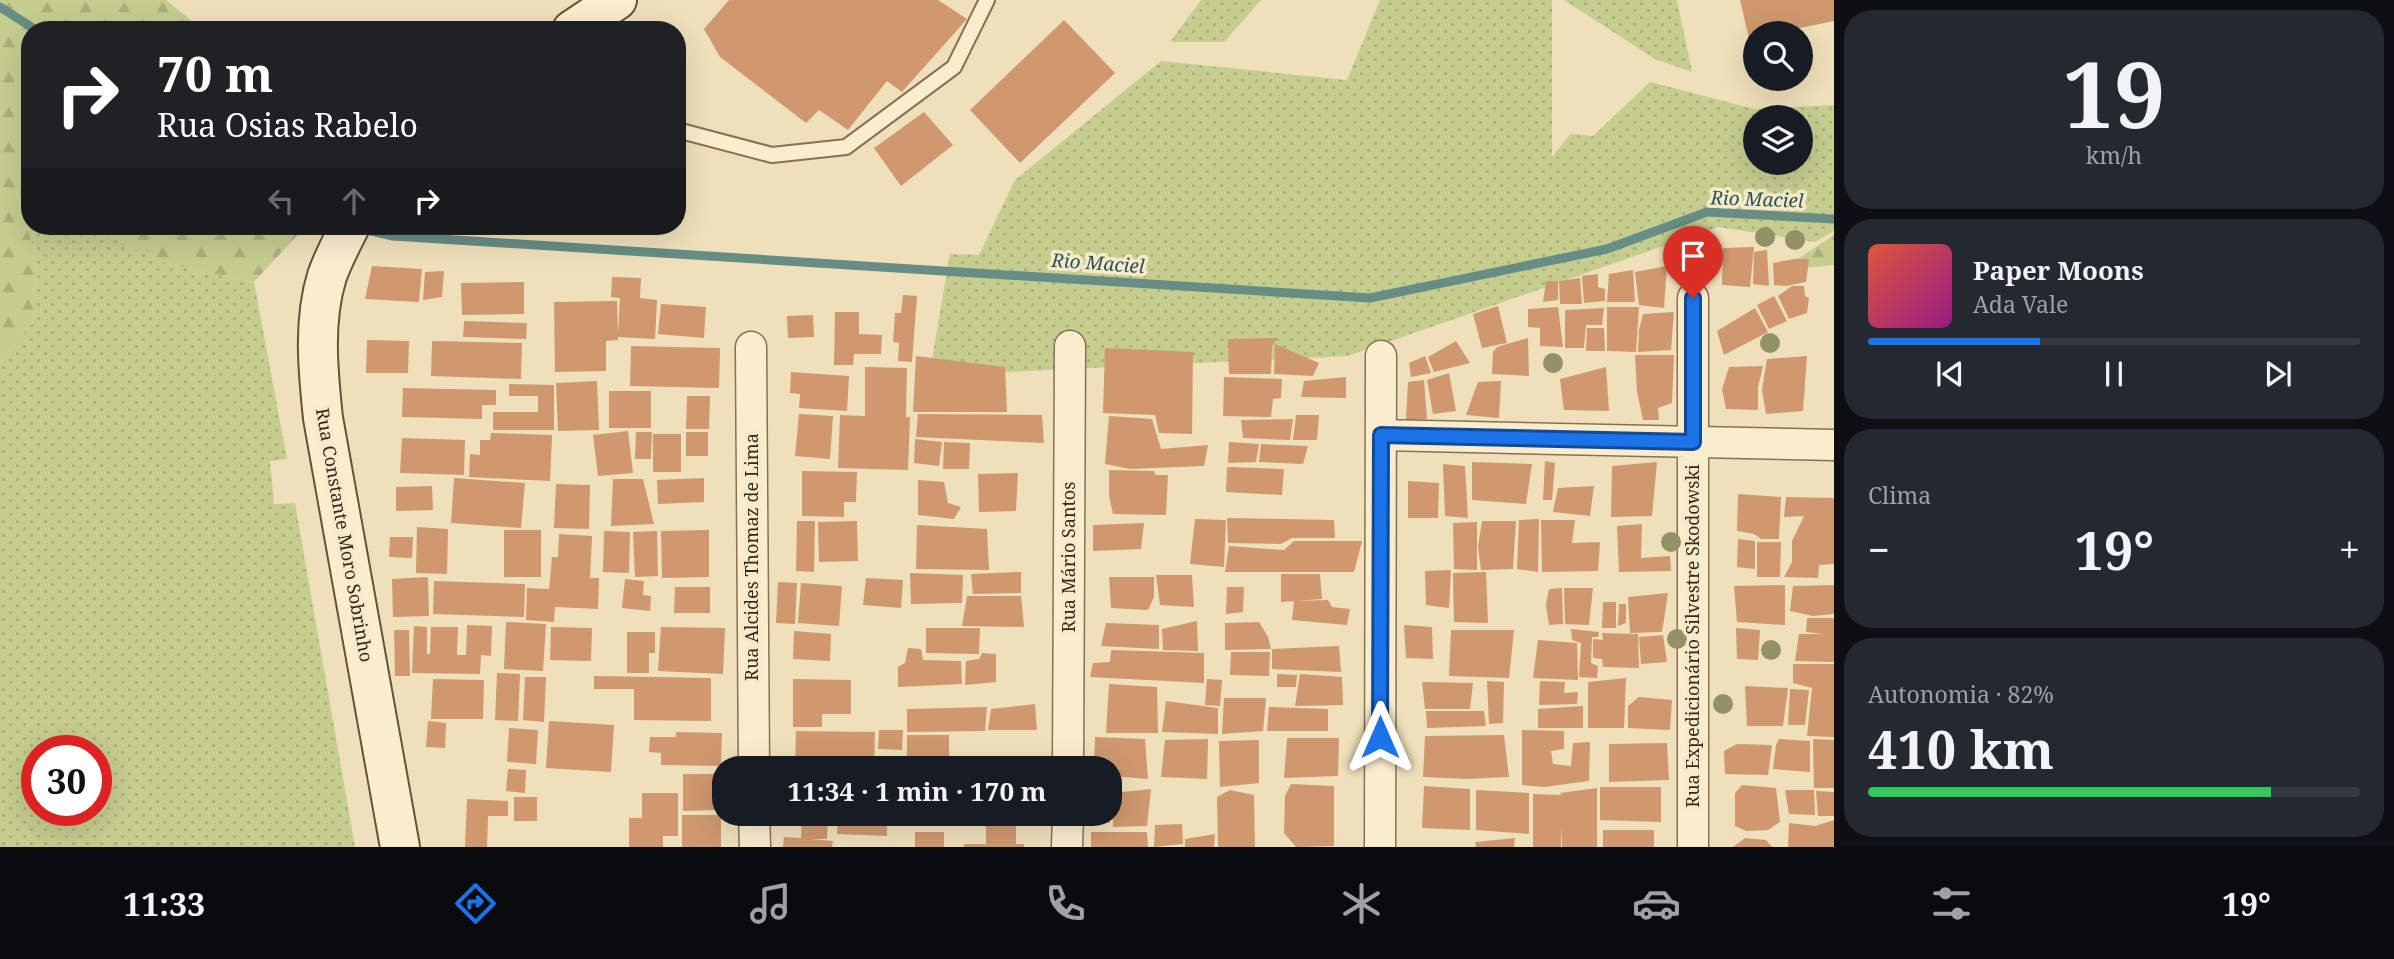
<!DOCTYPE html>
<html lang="pt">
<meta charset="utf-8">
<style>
:root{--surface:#171b24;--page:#242831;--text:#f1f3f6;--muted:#9ea1a6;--line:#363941;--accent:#1a73e8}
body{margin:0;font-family:"Noto Serif",serif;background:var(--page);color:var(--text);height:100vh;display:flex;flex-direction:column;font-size:26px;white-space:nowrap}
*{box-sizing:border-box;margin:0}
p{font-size:23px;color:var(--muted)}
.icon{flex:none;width:38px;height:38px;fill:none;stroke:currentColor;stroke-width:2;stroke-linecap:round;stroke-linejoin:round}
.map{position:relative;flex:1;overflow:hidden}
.drawer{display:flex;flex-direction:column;gap:10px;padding:10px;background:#0d0f14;width:560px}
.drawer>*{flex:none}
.guide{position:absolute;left:21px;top:21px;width:665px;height:214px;border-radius:28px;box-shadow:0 7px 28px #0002;background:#202124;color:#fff;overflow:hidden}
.controls{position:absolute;left:1743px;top:21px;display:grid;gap:14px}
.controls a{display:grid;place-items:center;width:70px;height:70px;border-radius:50%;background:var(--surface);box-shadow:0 7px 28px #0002;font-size:35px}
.speed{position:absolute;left:21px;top:735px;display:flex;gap:14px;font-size:35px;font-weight:700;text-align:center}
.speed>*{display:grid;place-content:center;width:91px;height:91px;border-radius:50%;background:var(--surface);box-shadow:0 7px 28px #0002;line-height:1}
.speed .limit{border:10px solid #d22;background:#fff;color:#111}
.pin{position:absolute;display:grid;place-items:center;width:60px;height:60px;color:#fff;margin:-72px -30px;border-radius:50% 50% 50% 0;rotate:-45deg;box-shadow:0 0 7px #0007}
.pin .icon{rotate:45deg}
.me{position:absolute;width:77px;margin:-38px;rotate:0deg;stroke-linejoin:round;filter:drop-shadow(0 0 5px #0008)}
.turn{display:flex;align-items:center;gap:24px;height:147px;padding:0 21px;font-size:32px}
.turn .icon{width:91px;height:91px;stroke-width:2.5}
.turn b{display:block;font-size:49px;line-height:60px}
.lanes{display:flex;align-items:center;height:66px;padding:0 21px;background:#0003;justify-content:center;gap:35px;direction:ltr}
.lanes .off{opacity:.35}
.big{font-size:52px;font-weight:700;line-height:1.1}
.drawer .tile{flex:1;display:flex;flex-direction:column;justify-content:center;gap:10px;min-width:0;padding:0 24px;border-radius:28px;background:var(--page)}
.drawer .dial{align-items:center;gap:0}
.dial b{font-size:91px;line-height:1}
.song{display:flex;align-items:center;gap:21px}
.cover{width:84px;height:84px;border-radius:10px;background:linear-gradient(135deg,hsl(10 70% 55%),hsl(310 70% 35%))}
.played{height:7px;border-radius:4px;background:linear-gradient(90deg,var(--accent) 35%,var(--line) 35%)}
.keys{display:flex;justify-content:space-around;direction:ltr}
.heat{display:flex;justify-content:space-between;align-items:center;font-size:38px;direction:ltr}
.charge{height:10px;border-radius:5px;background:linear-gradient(90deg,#34c759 82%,var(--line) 0)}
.trip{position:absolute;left:712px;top:756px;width:410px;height:70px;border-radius:28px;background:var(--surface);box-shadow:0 7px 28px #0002;font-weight:700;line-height:70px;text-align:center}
.menu{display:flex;height:112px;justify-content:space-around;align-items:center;background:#090b0e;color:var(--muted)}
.menu .icon{width:49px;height:49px}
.menu .current{color:var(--accent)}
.menu b{font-size:32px;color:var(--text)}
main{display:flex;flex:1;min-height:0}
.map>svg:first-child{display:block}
.grass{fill:url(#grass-dots);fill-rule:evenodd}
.forest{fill:url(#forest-firs)}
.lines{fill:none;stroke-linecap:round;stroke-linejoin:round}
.stream{stroke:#678d84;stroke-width:9}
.building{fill:#cf986f}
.service-casing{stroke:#877055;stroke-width:18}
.minor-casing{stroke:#877055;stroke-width:33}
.secondary-casing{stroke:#685138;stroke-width:42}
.service{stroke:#faedce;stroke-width:14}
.minor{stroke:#faedce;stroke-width:30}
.secondary{stroke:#faedce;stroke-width:38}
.tree{fill:#929266}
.route-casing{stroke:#114b97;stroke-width:18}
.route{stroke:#1a73e8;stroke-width:12}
.labels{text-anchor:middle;stroke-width:7;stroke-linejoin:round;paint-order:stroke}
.street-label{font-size:18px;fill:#35271a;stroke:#f6eacb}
.water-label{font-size:19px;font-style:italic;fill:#295653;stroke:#f6eacb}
</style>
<main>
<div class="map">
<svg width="1834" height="847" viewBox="0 0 1834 847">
<defs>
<pattern id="grass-dots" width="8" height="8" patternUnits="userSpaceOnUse" patternTransform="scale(1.75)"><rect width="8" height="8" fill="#c5cd8f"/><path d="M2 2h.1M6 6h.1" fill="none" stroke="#aab07b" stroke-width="1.8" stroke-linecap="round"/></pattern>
<pattern id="forest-firs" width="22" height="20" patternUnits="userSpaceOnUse" patternTransform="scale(1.75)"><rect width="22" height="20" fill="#c5cd8f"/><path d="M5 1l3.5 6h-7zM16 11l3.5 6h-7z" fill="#aab07b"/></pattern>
</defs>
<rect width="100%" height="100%" fill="#efe0bb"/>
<path class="grass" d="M1201,0h60l-37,42h-54z
M1380,0h172v157l18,-23 23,2 57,-54 104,27 80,-4v126l-19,11 -97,-15 -370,129 -340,16 -77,-7 19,-111 29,1 36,-75 146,-119 186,19zM1755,117h46v46h-46z
M1564,0h113l15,72 -37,-13z
M16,189l14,7v30h60l78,38 86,18 33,177 -17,2 4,43 21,-1 60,344h-355v-485l32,-39 5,-63zM37,751h59v59h-59z"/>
<path class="forest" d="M0,0h166l37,30h-173v166l-14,-6 21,70 -5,63 -32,39z
M90,226h216l-52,56 -86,-18z
M1834,235v30l-53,5z"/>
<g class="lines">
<path class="stream" d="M0,7l36,23
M358,228l35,8 977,62 237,-49 100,-37 127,7"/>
</g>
<path class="building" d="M729,0h209l29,19 -65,73 -15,-11 -39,49 -29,-20 -13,13 -86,-66 -16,-28z
M1740,0h94v21l-58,12h-21v5l-6,1z
M1064,20l51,53 -95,90 -50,-53z
M924,112l29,33 -52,41 -27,-38z
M1754,247l-4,40 -28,-2 1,-37z
M1767,250l2,36 -16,-2 1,-32z
M1794,259h15l-3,23 -20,4 -12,-1 -1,-22z
M372,266l50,3 -3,33 -54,-3z
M1667,266l-3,42 -25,-3 -4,-33z
M1633,270l2,32h-28l2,-28z
M444,271l-2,26 -19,3 2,-28z
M1598,274v13l7,2v12l-21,2 -2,-27z
M612,277l29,1 -1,20 17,2 -2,39 -37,-2v3l-12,1v30l-51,1 -1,-70 63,-1 1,33 2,-36 -9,-1z
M1580,278l2,26h-22l-1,-23z
M1546,281h12v19l-15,2z
M524,282v32l-62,1 -1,-32z
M1792,286h12l1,10 4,2 -2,15 -18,6 -11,-23z
M903,295l14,1 -5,66 -14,-1 1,-18 -6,-1 2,-29h6z
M1774,296l13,25 -18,8 -12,-24z
M661,304l45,3 -2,31 -46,-4z
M1498,306l9,37 -25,5 -9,-34z
M1558,307l5,40 -23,-1v-18l-12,-1v-18z
M1607,307h32l-3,45 -29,-1z
M1604,308l-2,17h-16l-2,23h-19v-38z
M1755,308l13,24 -44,23 -7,-24z
M835,312h24v22l23,1 -1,19h-27l-1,11h-19z
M1674,312l-3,38 -33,2 1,-22 4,-16z
M813,315l1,22 -26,1 -1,-22z
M464,321l63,2 -1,16 -63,-2z
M1587,328h17l1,23h-19z
M1277,338l-5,8 -1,28h-42l-1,-35z
M1528,338l1,38 -37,-2 1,-22 4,-5z
M367,340l42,1 -1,32h-42z
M432,341l90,2 -1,36 -90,-3z
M1456,341l14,22 -36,9 -6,-15z
M1275,344l44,19 -6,13 -39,-2z
M631,346l89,2 -1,40 -89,-2z
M1105,348l88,4 -1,82 -33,-1 -4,-18 -52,-2z
M1635,355h39l-2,48 -14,5 1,12h-16l-6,-28z
M916,356l89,11 2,45h-94z
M1425,356l6,17 -20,4 -2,-14z
M1807,356l-4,55 -37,3 -4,-24 5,-31z
M1763,366l-5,21v23l-32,-1 -4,-20 7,-22z
M865,367l42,1 -1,49h4l-2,53 -70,-2 2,-53 25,1z
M1606,367l3,44 -45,-1 -4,-31z
M791,372l58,4 -2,35 -48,-3 1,-14 -10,-1z
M1449,373l7,38 -23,3 -6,-34z
M1224,377l58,2 -1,19 -8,1 -2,18 -48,-1z
M1346,377v21l-45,-1 3,-16z
M1424,380l3,39 -21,1 2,-38z
M597,381l2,49 -41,1 -2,-48z
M1501,381l-2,37 -33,-3 12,-33z
M509,384l45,1v45h-61v-18h45v-16h-29z
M403,388l93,2v15h-14v14l-80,-2z
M609,391h42v37h-42z
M687,396h23l-1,33h-23z
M799,414l34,2 -3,43 -35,-3z
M918,414l124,1 2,28 -128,-6z
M1296,415h23l-2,25h-24z
M1109,416l43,3 9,30 47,-4 -4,21 -74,3 -25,-5z
M1293,419l-3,21 -47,-2 -2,-18z
M628,431l5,42 -35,3 -5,-41z
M636,432h16l-1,27h-16z
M686,432h22v24h-22z
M491,433l61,2 -2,46 -81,-4 1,-23 10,1v-15h10z
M653,434h28v38h-28z
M402,438l63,2 -1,35 -64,-2z
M915,439l27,3 -3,24 -25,-3z
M944,442l26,1 -1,26h-26z
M1229,442l30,2 -3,18 -28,1z
M1261,444l47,2 -5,18 -44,-2z
M1545,461l10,2 -3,37h-9z
M1472,462l60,2 -6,40 -54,-4z
M1657,462l-5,54 -41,1 1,-51z
M1443,464l22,2 3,52 -23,-2z
M1227,467l57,2 -2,26 -56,-3z
M1109,470l45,1 2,4h12l-2,40 -53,-1 -4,-18z
M802,471l55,1 -1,30h-12v15l-42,-1z
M1018,473l-2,38 -37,1 -1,-38z
M454,478l71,5 -4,45 -70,-5z
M704,478v24l-46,2 -1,-24z
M613,479h30l11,45 -43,2z
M918,480l26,2 4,21 13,4 -7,12 -36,-4z
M1408,481l31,2 -1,35h-30z
M556,484l34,1 -1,44 -35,-1z
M432,486l1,24 -37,1v-24z
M1594,486l-4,30 -37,-4 5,-24z
M1738,494l43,3 -2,42h-18l-7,-5 -17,-3z
M1786,497l48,1v66l-15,1 -1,13 -34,-1 8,-15v-21l12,-25 -20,1z
M1227,518l107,2 1,18h-43l-11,6 -53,-1z
M1195,519l31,1 -2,47 -34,-3z
M1539,519l-1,53 -21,-3 2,-49z
M1541,520h34l-3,23 28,-1 -2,29 -56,1z
M797,521h18l-1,51 -18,-1z
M857,521l1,40 -39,1 -1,-40z
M1482,521h34l-3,48 -32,1 -3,-23z
M1477,522v48l-23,-1 -1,-46z
M1144,523l-3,26 -48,2v-26z
M1642,524l-1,34 29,-2 1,15 -52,1 -2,-46z
M917,525l70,4 2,41 -73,-1z
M417,527l31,2 -1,45 -31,-1z
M504,530h37v47h-37z
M709,530v47l-47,1 -1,-47z
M604,531l26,1 -1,41 -26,-1z
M657,531l1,45 -23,1 -2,-45z
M559,534l33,2 -2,42h9l-1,31 -43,-2 -1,15 -28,-2 1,-32 22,1 3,-32h6z
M390,537h23l-1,21 -23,-1z
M1738,539l17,2v28l-18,-2z
M1294,541h68l-8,31h-129l4,-26 55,4z
M1757,542h24l-1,35h-23z
M1451,570l-2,38 -23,-3 -1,-34z
M1021,572v21l-48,1 -2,-20z
M1486,572l2,51 -34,-1 -1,-49z
M910,573l53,2 -1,28 -51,1z
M1281,574h39l2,25 -41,3z
M1156,575h36l2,32 -34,-2z
M428,577l1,39 -36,1 -1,-38z
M1109,577h45v20l-6,13 -37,-2z
M866,578l37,2 -2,28 -38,-3z
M625,579l19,2 -1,14 8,1 -1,15 -28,-3z
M434,581l91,3 -1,33 -91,-3z
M778,582l19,1 -2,41 -19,-1z
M801,583l41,3 -3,40 -41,-3z
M1785,585v40l-48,-3 -3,-36z
M1834,585v29l-21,2 -23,-5 3,-25z
M675,587h35v26h-36z
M1227,587h17l-1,25 -17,2z
M1562,588l1,36 -14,1 -3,-20 3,-16z
M1564,588h29l-4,37 -24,-1z
M1668,593l-6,39 -32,1 -2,-36z
M967,596h54l3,31 -62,-1z
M1328,600l4,7 18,2 -3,16 -55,-5 2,-19z
M1603,602h13v26h-14z
M1619,604h7v19l-8,3z
M1807,618h27v44l-39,-1 4,-27h25l-18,-2z
M1197,621l1,30 -35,-1 -1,-21z
M506,622l40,2 -3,47 -39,-2z
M1259,622l9,15 3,12 -46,1v-27z
M1106,623l53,2v24l-58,-3z
M467,625l25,1 -1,30 -10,-1 -1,19 -68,-1 2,-47 13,1v27h3l1,-27h27l-1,28h9z
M1404,625l28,2 1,32 -27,-1z
M551,627l41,1 -1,33 -41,-1z
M661,627l64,1 -2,46 -65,-3z
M926,628h54l-1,26 -53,-1z
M1736,628l24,2 -2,30 -21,-1z
M1571,629l28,3 -1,5h-6l-1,26 7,3 -1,12 -18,-1 2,-34 -9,-3z
M394,630h15l1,46h-15z
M1451,630h63l-5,48 -60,-2z
M794,631l37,3 -1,27 -37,-2z
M627,632h28v21h-6v20h-22z
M1602,633l36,1 1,34 -36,-1 -1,-8 -9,-1v-19l10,1z
M1663,635l4,27 -26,2 -2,-27z
M1538,640l39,3 1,37 -45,-2z
M1339,646l2,26 -69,-3v-20z
M908,648l13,1 2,11 38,1 1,23 -64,3v-20l7,-4z
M1111,650l93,3v30l-114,-6 3,-14 17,-1z
M1231,652h39l-1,24 -39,-1z
M982,653l14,1v28l-31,3 1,-24 13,-2z
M1793,664h41v73l-27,-1 5,-48 -19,-5z
M497,673l23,1 -2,47 -23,-1z
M1277,674l20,1 -1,12h-19z
M1300,674l42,3 1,28 -48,1z
M594,676l117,2v43l-77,-1v-31h-40z
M525,677h21l-2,45 -21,-2z
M1626,678l-2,50h-36v-46z
M433,679l51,1 -1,39h-52z
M793,679l58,1v34h-29v13h-29z
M1207,679l15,1 -2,26 -15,-1z
M1487,681l17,1 -1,41 -14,1z
M1540,681l25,1 -1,11 14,-1 -1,12 -38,1z
M1422,682l51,1 -3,26h-45z
M1109,684l48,3 1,46h-52z
M1745,686l43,2 -5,38h-36z
M1790,689l19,1 -4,35h-17z
M1639,697l33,3 -2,30 -42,-2v-22z
M1224,698h42l-3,33 -41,3z
M1166,701l52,7v26l-56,-2z
M1035,704l2,26h-49l3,-21z
M1583,706v22h-45v-19z
M987,707l-2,24 -78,1v-23z
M1269,707l59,2v22h-61z
M1426,711h58l2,15 -59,2z
M428,721l18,2 -1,25 -19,-1z
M549,721l65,4 -3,47 -65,-4z
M509,728l29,2 -2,34 -29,-2z
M879,730h24l-1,20 -24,-1z
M1522,730l42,1v18l-13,2 2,13 18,2 2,-23 17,-1 -1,39 -45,6 -22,-2z
M796,731l79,1 -1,36h-79z
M676,732l46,1 -1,33 -60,-1v-12l-12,-1 1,-15h26z
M907,735h42v33h-42z
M1504,735l5,42 -42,2 -44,-2 2,-41z
M1095,737l50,2 3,40 -38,-3v-8h-16z
M1287,738h52l-1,38 -54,2z
M1208,739l-1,40 -46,-2 4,-37z
M1779,739l31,2v31l-37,-3 3,-24z
M1813,739l21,1v48h-20z
M1259,740v43l-39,4 -1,-46z
M1667,743l2,37 -60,2v-38z
M1737,744l35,1 -4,30 -43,-1 -1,-23z
M1020,757l15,6 -1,5h-57l-1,-10z
M508,769l18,1 -1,23 -19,-2z
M683,774h35v36l-35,1z
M1291,784l43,2v60l-38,1 -12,-14 1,-37z
M1742,785l34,3 4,34 -12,8 -22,1 -11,-5v-33z
M1424,786l46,3v41l-48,-2z
M1600,787h61v35l-61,-2z
M1597,788v59h-35v-25l-1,25h-28v-53l28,1 -1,-2z
M1151,789l-4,37 -34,1 -1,-34z
M1230,790l24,5 1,52h-37l-1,-50z
M1476,790l53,3v41l-53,-4z
M1785,790h29l1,25 -26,-1z
M1816,791l18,1v24h-16z
M642,793h36v43h-15v11h-34v-29h13z
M514,797h23v24h-23z
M467,799l41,2v15h-20l-1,31h-22z
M802,814h26l-1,25h-16l22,2 -1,6h-49l1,-10 17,1z
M838,814h49v22l-50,-2z
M904,814h53l-1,7 -52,-1z
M986,814h30v30h8v3h-60v-3h22z
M1091,814h19v9l-19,-1z
M682,815h39v32h-39z
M1834,820v27h-46l1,-24 26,3z
M1182,824l1,20 -29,3 1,-22z
M1603,830h51v17h-51z
M915,832h29v15h-29z
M1091,832h56l1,15h-57z
M1215,834l-1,13h-29v-8z
M1515,838l-1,9h-38l-1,-5z
M1745,838l21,2 6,7h-39z"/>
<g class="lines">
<defs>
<path id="service" d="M677,130l95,25 74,-8 108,-80 33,-67"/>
<path id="minor" d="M751,347l3,421
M1381,435l453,10
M1068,768l2,-422
M754,814l1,33
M1067,847l1,-33
M1380,847l1,-491
M1693,847v-549"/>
<path id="secondary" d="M572,30l45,-30
M350,226c-8,16 -17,33 -23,50 -14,45 -9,95 -4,142l77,429"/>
</defs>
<use href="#service" class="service-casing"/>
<use href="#minor" class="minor-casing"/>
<use href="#secondary" class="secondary-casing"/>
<use href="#service" class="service"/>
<use href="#minor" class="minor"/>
<use href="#secondary" class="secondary"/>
</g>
<g class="tree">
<circle cx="1765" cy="237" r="10"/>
<circle cx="1795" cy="240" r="10"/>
<circle cx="1770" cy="343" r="10"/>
<circle cx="1553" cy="363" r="10"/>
<circle cx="1671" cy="542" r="10"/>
<circle cx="1677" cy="639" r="10"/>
<circle cx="1771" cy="650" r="10"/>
<circle cx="1723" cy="704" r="10"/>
</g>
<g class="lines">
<defs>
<path id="route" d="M1380,737l1,-302 312,7v-144"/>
</defs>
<use href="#route" class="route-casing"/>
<use href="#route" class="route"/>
</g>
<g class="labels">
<g class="street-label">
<text transform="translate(344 535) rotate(80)" y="6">Rua Constante Moro Sobrinho</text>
<text transform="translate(752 557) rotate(-90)" y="6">Rua Alcides Thomaz de Lima</text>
<text transform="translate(1069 557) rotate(-90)" y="6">Rua Mário Santos</text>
<text transform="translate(1693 636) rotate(-90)" y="6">Rua Expedicionário Silvestre Skodowski</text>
</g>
<g class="water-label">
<text transform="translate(1757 199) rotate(2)" y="7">Rio Maciel</text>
<text transform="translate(1098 263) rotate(4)" y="7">Rio Maciel</text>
</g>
</g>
</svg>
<div class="controls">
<a><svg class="icon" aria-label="search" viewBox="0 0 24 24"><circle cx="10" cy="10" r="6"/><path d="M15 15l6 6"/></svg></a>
<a><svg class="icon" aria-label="layers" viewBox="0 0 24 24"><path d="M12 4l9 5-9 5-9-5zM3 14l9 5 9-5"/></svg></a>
</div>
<div class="speed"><div class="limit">30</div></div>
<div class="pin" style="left:1693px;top:298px;background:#d93025"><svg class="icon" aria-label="arrive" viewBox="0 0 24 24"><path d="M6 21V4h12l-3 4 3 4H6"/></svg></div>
<svg class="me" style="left:1380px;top:737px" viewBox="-20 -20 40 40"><path d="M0-17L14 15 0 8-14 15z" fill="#1a73e8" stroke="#fff" stroke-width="4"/></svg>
<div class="trip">11:34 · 1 min · 170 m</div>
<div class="guide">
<div class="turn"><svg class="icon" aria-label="right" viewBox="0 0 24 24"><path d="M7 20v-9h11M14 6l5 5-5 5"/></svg><div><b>70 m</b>Rua Osias Rabelo</div></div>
<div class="lanes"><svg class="icon off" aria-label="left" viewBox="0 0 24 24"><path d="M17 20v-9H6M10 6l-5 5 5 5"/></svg><svg class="icon off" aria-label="ahead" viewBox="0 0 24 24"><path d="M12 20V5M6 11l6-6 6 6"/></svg><svg class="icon" aria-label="right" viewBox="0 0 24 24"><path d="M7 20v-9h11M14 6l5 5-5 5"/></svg></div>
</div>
</div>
<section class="drawer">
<div class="tile dial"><b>19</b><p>km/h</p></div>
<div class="tile">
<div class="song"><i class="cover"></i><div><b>Paper Moons</b><p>Ada Vale</p></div></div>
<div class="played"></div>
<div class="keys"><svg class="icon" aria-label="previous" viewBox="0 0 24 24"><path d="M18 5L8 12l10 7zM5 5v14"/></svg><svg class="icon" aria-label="pause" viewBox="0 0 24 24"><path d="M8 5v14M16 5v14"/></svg><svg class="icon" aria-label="next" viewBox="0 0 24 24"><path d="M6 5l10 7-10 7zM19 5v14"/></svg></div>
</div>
<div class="tile"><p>Clima</p>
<div class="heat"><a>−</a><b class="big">19°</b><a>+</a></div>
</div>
<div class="tile"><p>Autonomia · 82%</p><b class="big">410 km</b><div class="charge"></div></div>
</section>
</main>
<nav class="menu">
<b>11:33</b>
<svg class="icon current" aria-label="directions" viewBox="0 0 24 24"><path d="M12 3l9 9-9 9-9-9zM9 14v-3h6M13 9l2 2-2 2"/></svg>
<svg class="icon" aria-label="music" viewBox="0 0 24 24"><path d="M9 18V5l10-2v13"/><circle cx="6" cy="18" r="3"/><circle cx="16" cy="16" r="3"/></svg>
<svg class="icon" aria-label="phone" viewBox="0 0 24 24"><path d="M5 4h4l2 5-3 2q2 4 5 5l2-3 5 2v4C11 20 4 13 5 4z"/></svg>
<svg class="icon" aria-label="climate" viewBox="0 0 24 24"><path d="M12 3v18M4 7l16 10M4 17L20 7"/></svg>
<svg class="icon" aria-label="car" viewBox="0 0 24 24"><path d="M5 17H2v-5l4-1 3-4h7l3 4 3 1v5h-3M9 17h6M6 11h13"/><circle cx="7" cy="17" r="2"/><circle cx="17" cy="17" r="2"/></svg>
<svg class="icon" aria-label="filters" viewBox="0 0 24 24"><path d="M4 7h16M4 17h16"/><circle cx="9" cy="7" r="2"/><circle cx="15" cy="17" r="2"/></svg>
<b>19°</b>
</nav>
